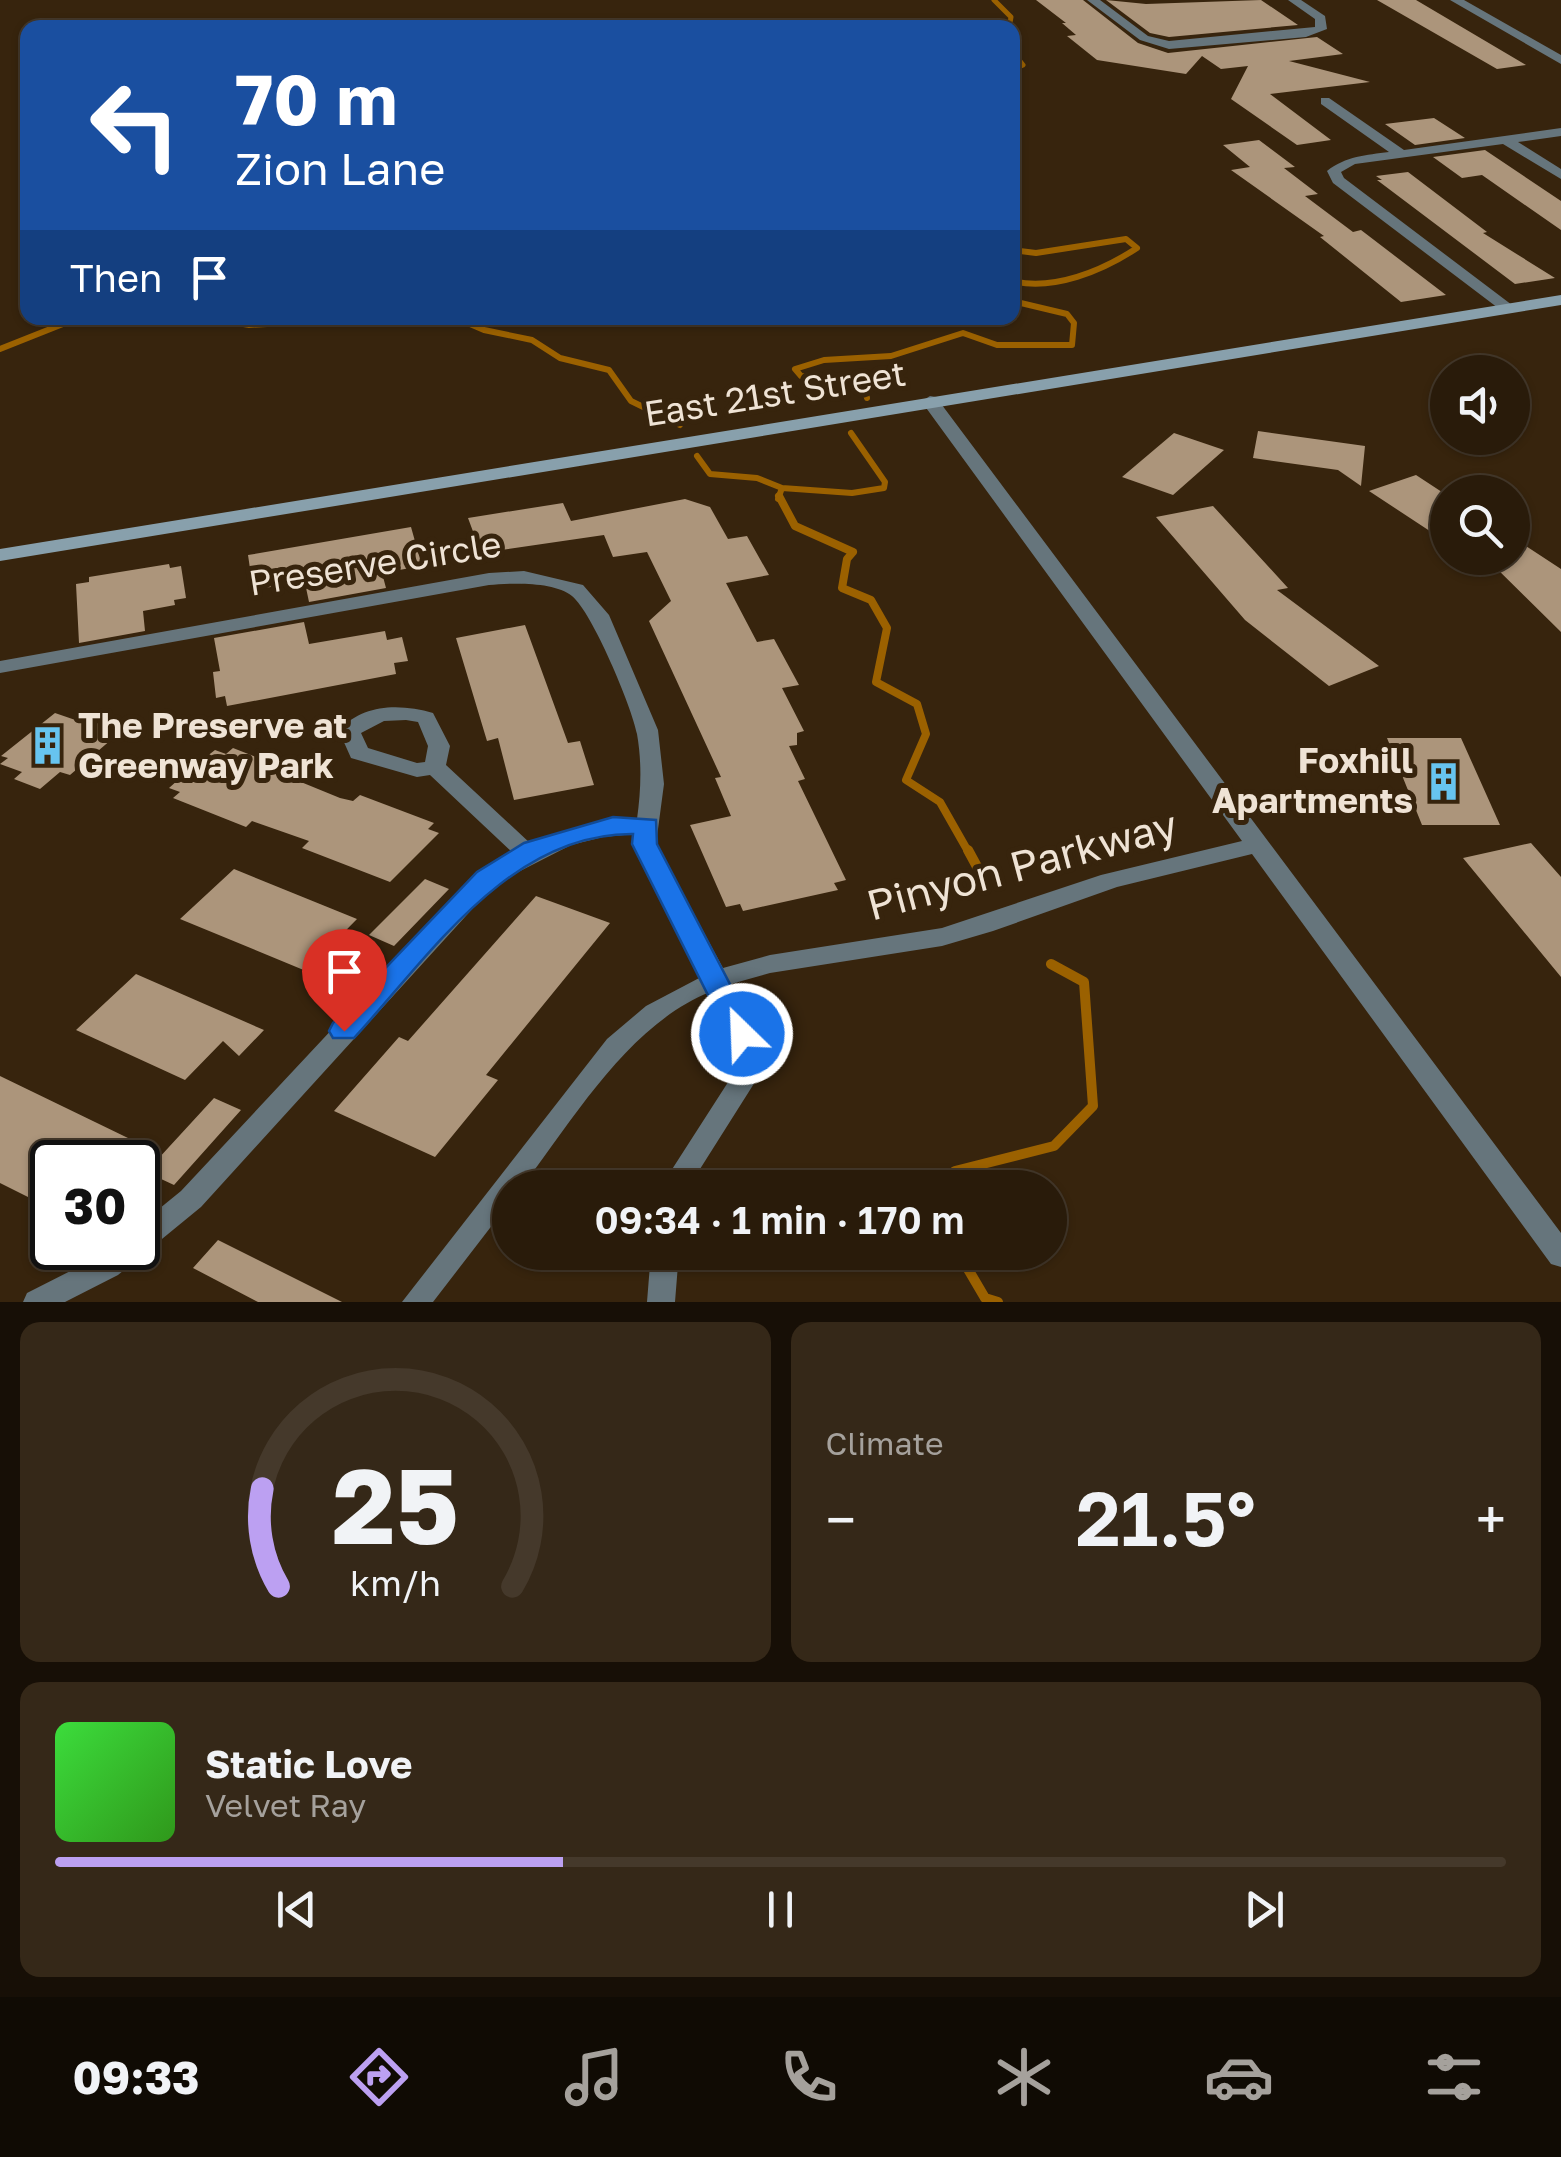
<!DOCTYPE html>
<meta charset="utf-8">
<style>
:root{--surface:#291b0a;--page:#352818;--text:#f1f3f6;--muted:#a5a19c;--line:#45392b;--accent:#bca0f2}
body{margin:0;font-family:"Golos Text",sans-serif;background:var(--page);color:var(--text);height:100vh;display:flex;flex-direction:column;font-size:38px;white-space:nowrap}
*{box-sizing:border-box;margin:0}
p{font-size:32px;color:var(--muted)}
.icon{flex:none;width:55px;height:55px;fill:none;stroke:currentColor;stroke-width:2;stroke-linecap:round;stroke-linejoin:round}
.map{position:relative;height:1302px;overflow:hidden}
.details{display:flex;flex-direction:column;gap:20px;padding:20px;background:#170f06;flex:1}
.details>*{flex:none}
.guide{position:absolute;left:20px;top:20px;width:1000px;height:305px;border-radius:20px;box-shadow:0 2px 8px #0004,0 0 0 2px var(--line);background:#1a4fa0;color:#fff;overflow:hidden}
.controls{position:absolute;left:1430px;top:355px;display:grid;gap:20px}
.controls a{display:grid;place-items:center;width:100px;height:100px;border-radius:50%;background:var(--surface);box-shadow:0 2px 8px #0004,0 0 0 2px var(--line);font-size:50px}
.speed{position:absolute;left:30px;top:1140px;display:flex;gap:20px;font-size:50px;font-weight:700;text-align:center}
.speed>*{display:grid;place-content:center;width:130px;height:130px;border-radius:50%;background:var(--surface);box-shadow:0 2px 8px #0004,0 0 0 2px var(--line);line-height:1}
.speed .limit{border:5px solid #111;border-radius:15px;background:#fff;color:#111}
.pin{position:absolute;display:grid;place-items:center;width:85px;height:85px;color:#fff;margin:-102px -42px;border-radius:50% 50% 50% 0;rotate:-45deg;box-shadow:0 0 10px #0007}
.pin .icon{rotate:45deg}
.me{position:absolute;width:110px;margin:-55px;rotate:336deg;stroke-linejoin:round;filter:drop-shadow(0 0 8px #0008)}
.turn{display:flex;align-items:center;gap:35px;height:210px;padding:0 50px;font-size:45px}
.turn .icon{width:130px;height:130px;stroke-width:2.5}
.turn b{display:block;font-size:70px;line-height:85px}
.then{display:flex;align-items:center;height:95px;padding:0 50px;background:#0003;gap:20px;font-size:38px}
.big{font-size:75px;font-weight:600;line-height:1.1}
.details .card{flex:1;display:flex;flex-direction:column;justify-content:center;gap:15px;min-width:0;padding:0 35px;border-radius:20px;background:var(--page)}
.details .dial{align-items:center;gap:0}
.dial svg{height:260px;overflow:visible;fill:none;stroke:var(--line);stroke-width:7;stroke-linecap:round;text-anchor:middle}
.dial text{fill:var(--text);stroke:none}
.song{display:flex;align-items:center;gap:30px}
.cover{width:120px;height:120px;border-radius:15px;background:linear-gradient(135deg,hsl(120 70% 55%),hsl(110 70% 35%))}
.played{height:10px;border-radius:5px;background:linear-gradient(90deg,var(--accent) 35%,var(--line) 35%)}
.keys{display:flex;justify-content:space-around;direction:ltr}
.heat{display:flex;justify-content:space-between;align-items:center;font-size:55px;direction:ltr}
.details .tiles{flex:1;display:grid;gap:20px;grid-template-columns:1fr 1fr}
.card:last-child{grid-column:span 2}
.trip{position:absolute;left:492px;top:1170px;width:575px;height:100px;border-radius:50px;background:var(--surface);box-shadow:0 2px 8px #0004,0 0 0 2px var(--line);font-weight:600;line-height:100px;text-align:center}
.dock{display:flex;height:160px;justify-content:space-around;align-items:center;background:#100b04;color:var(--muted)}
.dock .icon{width:70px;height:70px}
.dock .on{color:var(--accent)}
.dock b{font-size:45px;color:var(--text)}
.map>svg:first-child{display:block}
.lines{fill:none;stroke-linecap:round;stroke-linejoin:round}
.stream-far3{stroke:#9b6100;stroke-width:5}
.stream-far2{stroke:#9b6100;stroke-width:6}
.stream-far1{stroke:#9b6100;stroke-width:8}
.stream{stroke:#9b6100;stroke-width:10}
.building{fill:#ac957b}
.street{fill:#66757c;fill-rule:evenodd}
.secondary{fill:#88a0ac;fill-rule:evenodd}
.route{fill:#1a73e8;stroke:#114b97;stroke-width:2.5}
.labels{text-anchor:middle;stroke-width:10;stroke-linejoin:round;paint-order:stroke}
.street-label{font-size:35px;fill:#efe3d5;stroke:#37240d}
.poi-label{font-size:35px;font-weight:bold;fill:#efe3d5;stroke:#37240d;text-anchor:start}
.near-street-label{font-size:42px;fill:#efe3d5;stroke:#37240d}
</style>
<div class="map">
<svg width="1561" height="1302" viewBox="0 0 1561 1302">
<rect width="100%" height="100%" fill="#37240d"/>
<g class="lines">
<path class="stream-far3" d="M994,0l17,17 -2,11
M1012,51l11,14 -11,5"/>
<path class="stream-far2" d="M1012,250l24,3 90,-14 11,9c-35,23 -83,43 -125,33
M211,318l38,7 124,-7
M456,318l28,12 48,10 28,18 49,12 22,31 49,24
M0,349l78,-31
M867,398l-4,-16 -62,-6 -6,-7 29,-9 67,-4 72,-23 34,12h75l2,-22 -7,-9 -55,-13
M697,456l13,18 47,4 25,10
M778,499l4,-11 70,5 32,-5 1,-6 -34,-49"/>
<path class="stream-far1" d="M779,496l16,30 58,26 -6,7 -5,29 29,12 16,28 -11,54 41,22 9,30 -20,46 34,22 29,51"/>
<path class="stream" d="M968,850l13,24
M936,1188l19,-17 99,-25 39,-40 -9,-124 -33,-18
M958,1252l27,46 13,4"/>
</g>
<path class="building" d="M1036,0h47l55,43 30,10 149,-16 26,17 -54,7 81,21 -100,12 61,46 -34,5 -66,-46 17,-33 -27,3 -19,-13 -16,18 -89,-14 -30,-24 9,-1 -14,-12h4z
M1106,0l40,4 115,-4 37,25 -129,12 -19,-4z
M1377,0h39l110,65 -29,4z
M1434,118l31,20 -50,7 -30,-21z
M1259,140l36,27 -11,1 34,26 -13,2 48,36 8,-2 85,65 -45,7 -81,-65 4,-1 -93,-66 19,-3 -27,-22z
M1485,150l76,51v29l-79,-55 -20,3 -29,-21z
M1408,172l79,60 -4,1 72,45 -40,6 -138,-104h5l-6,-4z
M1258,431l107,15 -4,40 -23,-16 -85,-12z
M1174,433l50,17 -51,45 -51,-18z
M1416,475l32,21v47l-79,-52z
M685,499l25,8 18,32 19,-3 22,39 -43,8 31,59 17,-3 25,46 -17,3 22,43 -7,2v12l-8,1 16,33 -7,2 48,99 -12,3 4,7 -95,21 -3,-7 -14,3 -36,-82 41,-9 -16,-38 6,-1 -72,-156 22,-20 -24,-49 -34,5 -9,-22 -123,18 -13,-35 95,-15 8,18z
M1213,506l75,82 -11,2 102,76 -50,20 -84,-66 -89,-103z
M411,527l11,39 -40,7 4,15 -77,14 -4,-19 -52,6 -5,-34z
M1512,537l49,32v63l-75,-74h26z
M169,564l1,4 11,-2 5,32 -12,2 1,5 -32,6 2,20 -66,12 -3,-59 13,-2v-5z
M304,622l5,22 76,-13 2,9 15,-3 6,24 -14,2 2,11 -169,32 -2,-10 -9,2 -3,-26 7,-1 -6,-33z
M525,625l43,118 12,-2 14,44 -80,15 -16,-62 -11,3 -31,-103z
M55,713l32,11 10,-8 29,11 -56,48 -10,-3 -20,17 -26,-10 8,-7 -22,-8 8,-6 -7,-2z
M1387,738h74l39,87h-78z
M233,748l69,27 -6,5 44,18 13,3 7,-6 74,28 -6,6 11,4 -49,49 -88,-34 7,-7 -57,-20 -6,6 -73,-29 7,-6 -11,-4 19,-17 27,-21 11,4z
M1531,843l30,34v100l-98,-119z
M234,869l123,50 -51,52 -126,-52z
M425,879l24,10 -55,57 -25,-11z
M536,896l74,27 -124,152 12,5 -63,77 -101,-46 65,-74 9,4z
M136,974l128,56 -25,26 -16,-15 -38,39 -109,-50z
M0,1076l128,62 -24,24h-52v47l-52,-26z
M214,1098l27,12 -67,75 -28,-13z
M218,1240l124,62h-84l-65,-34z"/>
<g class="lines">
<path class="street" d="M1087,0h13l48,36 21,5 146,-14v-8l-27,-19h13l24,16 2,13 -21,8 -137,12 -29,-9z
M1450,0h14l97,55v9z
M1321,98h8l75,52 157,-22v8l-43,6 43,27v10l-58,-35 -148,20 -14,8 3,6 168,127v6h-10l-169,-128 -6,-12c19,-15 39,-16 62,-19l-68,-48z
M930,396l6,1 625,836v34l-10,-3 -299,-410 -135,33 -124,44 -51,15 -172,27 -39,11 36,79 -79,125h-28l81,-126 -31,-70c-82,33 -137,128 -189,196h-11v14l-77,100h-31l205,-263 39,-33 57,-30 -69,-132 1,-10 -32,3 -32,8 -76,39 -294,323 -83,68 -53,27h-42l4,-9 71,-36 13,-9h27v-22l43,-35 298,-319 34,-19 -83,-78 -13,2 -66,-19 -12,-27c24,-28 62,-27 94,-18l17,33 -4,19 85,79 52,-18 54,-7c4,-29 5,-56 0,-85 -5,-27 -45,-122 -65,-138 -18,-15 -61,-13 -83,-11l-489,88v-12l489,-88 35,-2 59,14 26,30 49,115 6,54 -8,60 67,124 47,-13 172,-27 159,-53 141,-34 -318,-436 -2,-4zM406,720l12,2 10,24 -3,16 -8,1 -49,-15 -7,-15 23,-12z
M651,1252h28l-4,50h-28z"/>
<path class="secondary" d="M1561,295v10l-1561,256v-12z"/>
</g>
<path class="route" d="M613,817l43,3 1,24 99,190 -4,7h-21l-99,-197 1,-10c-124,-1 -204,123 -279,204h-21l-4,-7 4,-8 144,-151 47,-29z"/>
<defs>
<symbol id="building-bare" viewBox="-9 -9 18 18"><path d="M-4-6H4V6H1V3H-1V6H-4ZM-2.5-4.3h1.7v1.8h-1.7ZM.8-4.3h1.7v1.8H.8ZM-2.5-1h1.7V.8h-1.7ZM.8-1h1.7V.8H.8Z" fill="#67c4ef" stroke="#37240d" stroke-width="2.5" paint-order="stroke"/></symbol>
</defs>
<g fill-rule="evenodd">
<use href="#building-bare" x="20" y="718" width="55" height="55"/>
<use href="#building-bare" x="1416" y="754" width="55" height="55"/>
</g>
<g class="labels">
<g class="street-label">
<text transform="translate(775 394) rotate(-9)" y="12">East 21st Street</text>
<text transform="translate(375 564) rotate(-9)" y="12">Preserve Circle</text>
</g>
<g class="poi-label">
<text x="78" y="738">The Preserve at<tspan x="78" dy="40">Greenway Park</tspan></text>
<text x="1413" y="773" text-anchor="end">Foxhill<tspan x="1413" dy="40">Apartments</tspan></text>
</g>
<g class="near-street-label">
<text transform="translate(1022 865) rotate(-15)" y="15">Pinyon Parkway</text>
</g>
</g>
</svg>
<div class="controls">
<a><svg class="icon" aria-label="sound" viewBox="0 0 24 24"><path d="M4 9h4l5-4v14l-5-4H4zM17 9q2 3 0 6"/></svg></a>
<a><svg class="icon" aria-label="search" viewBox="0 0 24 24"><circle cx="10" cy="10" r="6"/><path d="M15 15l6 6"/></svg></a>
</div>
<div class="speed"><div class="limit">30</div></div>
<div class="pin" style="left:344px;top:1031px;background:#d93025"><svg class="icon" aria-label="arrive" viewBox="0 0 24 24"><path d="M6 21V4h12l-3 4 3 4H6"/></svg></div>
<svg class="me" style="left:742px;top:1034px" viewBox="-20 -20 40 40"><circle r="17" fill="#1a73e8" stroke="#fff" stroke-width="3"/><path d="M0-11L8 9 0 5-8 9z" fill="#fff"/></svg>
<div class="trip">09:34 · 1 min · 170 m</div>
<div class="guide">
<div class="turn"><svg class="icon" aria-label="left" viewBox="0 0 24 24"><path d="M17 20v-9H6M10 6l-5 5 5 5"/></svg><div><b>70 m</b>Zion Lane</div></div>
<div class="then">Then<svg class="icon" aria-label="arrive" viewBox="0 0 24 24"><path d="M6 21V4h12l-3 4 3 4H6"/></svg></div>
</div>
</div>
<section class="details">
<div class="tiles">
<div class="card dial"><svg viewBox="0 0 100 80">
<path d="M14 69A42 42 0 1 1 86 69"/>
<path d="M14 69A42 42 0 0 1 9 39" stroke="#bca0f2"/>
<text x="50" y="56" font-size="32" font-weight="700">25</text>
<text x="50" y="72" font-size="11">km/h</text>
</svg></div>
<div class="card"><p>Climate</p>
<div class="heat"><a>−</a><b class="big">21.5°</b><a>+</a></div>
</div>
<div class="card">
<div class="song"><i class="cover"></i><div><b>Static Love</b><p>Velvet Ray</p></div></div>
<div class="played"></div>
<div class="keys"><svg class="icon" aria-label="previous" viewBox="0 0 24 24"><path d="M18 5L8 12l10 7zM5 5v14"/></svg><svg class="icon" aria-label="pause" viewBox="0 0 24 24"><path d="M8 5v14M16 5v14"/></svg><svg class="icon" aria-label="next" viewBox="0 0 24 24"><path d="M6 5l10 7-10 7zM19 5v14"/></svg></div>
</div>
</div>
</section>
<nav class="dock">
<b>09:33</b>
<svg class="icon on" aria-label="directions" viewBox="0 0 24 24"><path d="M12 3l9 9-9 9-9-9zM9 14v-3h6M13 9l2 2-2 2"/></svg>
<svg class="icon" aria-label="music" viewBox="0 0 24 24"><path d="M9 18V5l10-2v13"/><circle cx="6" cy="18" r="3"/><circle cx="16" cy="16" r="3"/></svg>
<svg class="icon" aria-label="phone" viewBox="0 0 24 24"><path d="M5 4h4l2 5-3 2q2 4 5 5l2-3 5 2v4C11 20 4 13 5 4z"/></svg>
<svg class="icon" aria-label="climate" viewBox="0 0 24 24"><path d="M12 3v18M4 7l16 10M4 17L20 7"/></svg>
<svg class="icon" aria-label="car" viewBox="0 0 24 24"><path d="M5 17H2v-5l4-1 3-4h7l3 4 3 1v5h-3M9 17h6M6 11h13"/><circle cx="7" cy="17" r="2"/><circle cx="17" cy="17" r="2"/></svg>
<svg class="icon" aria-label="filters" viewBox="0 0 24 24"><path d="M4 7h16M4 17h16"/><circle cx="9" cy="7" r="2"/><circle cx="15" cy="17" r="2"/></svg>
</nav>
